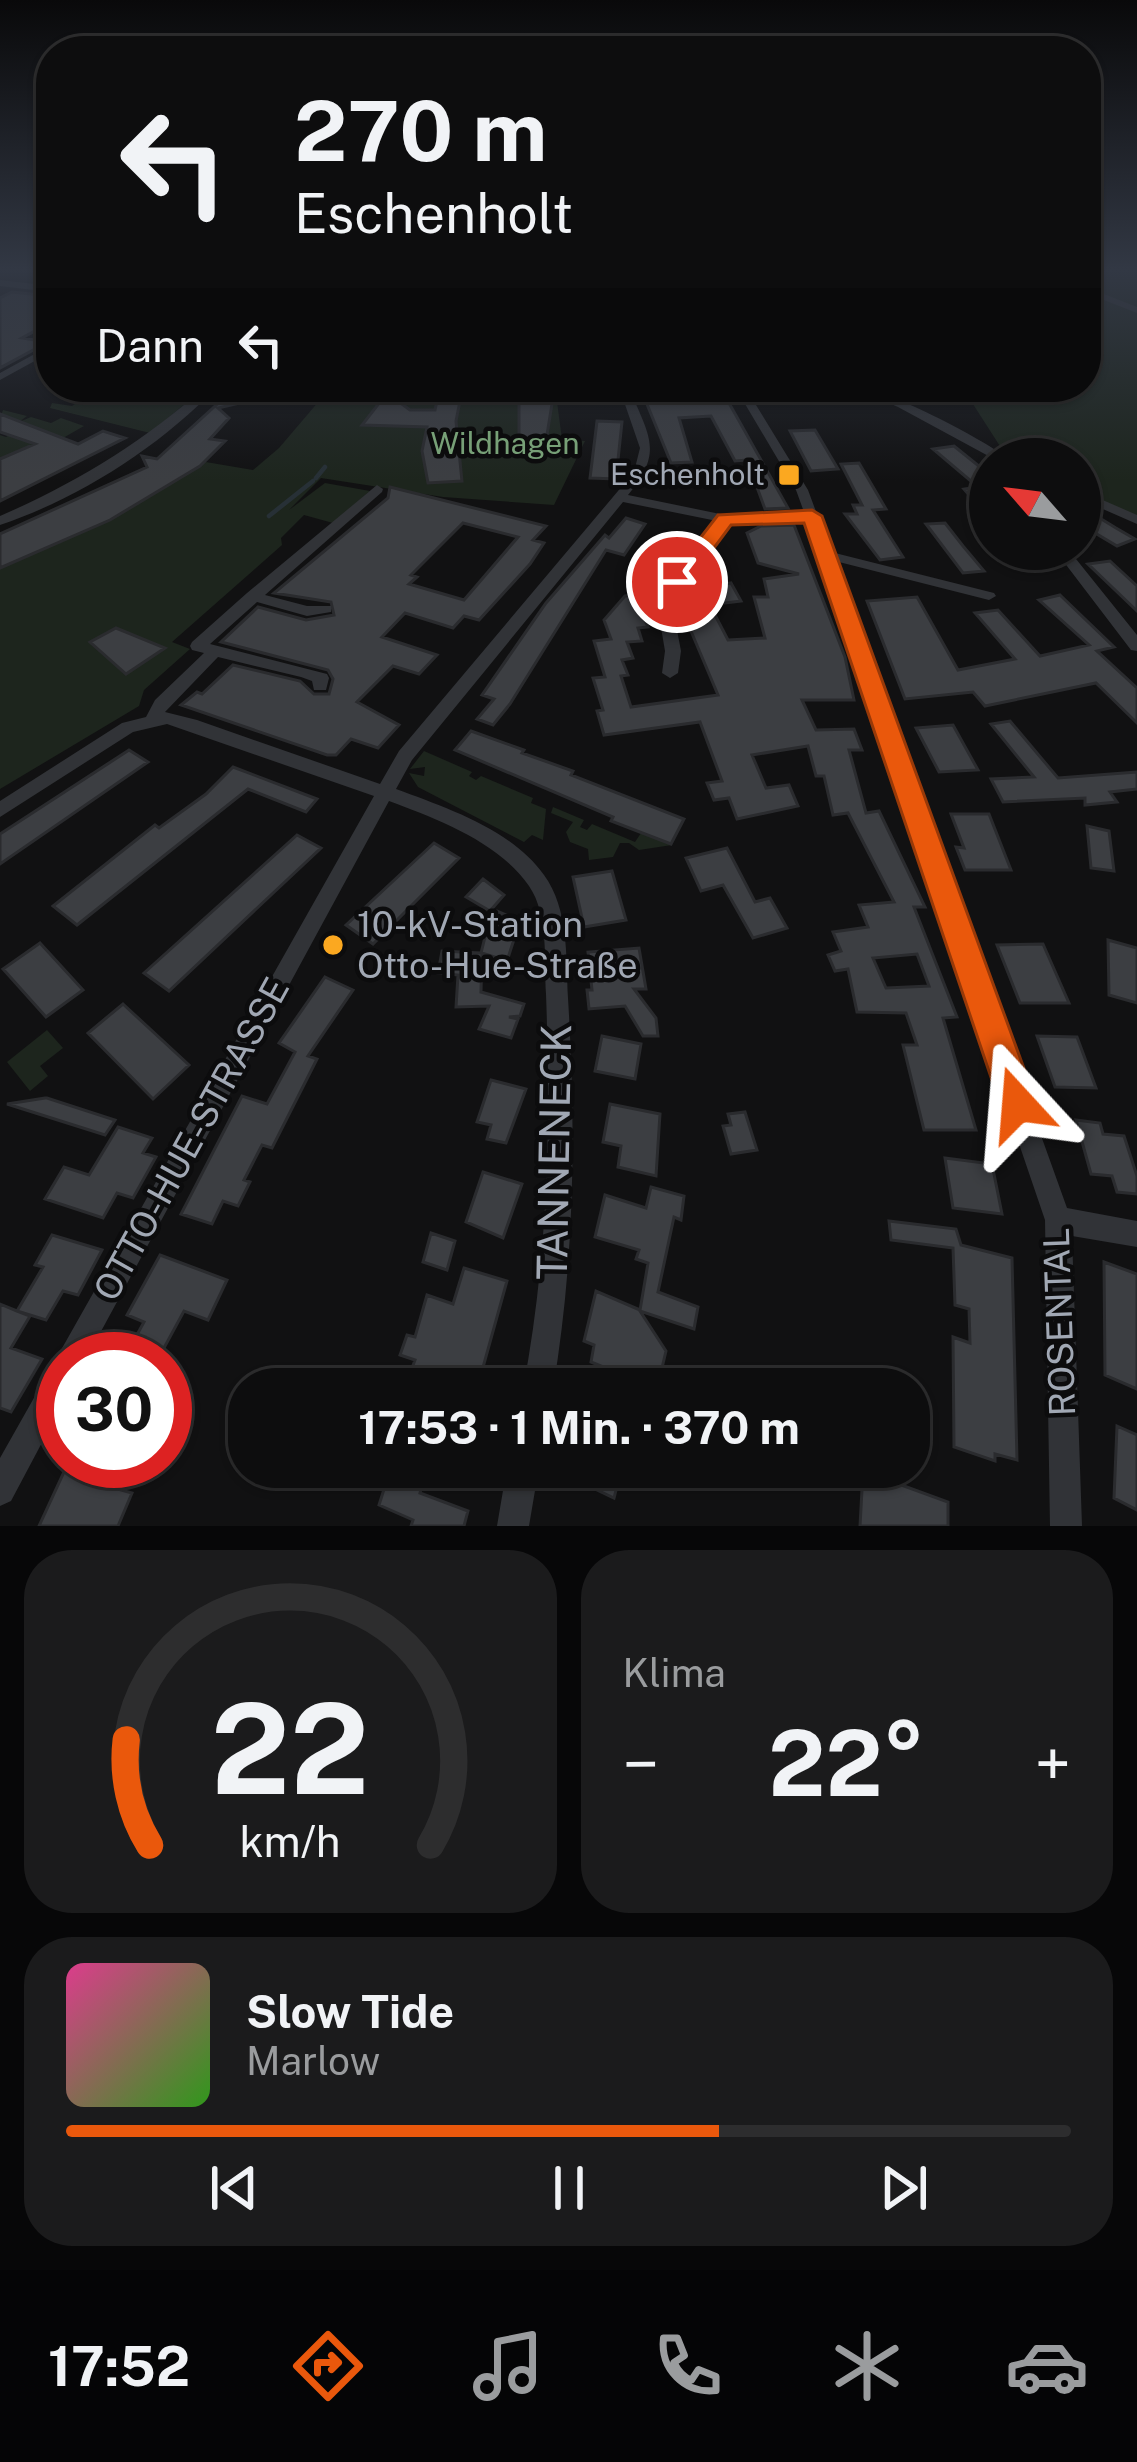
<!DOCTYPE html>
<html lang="de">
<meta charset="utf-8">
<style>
:root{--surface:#0d0d0e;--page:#1b1b1c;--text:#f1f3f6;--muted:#9a9c9e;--line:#2d2d2e;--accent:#ea580c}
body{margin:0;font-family:"Public Sans",sans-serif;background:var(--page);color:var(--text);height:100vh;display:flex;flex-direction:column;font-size:45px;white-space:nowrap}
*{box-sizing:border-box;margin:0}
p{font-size:39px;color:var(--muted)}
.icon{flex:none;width:66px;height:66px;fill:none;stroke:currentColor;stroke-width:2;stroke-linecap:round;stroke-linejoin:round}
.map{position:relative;height:1526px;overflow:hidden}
.side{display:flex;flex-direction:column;gap:24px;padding:24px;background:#070708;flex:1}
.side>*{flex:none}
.banner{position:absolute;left:36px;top:36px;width:1065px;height:366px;border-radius:48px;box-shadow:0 3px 9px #0004,0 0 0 3px var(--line);background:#0d0d0e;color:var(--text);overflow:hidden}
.needle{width:78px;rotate:298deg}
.fabs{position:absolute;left:969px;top:438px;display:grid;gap:24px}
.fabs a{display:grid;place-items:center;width:132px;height:132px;border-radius:50%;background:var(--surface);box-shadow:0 3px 9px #0004,0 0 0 3px var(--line);font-size:60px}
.speed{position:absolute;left:36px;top:1332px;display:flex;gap:24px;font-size:60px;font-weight:700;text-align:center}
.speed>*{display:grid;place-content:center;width:156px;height:156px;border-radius:50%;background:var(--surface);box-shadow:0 3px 9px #0004,0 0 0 3px var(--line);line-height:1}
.speed .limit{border:18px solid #d22;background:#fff;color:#111}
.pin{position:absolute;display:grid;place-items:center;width:102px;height:102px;color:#fff;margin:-51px;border:6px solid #fff;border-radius:50%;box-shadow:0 3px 12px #0007}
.me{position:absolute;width:132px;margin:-66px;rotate:341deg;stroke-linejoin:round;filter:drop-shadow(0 0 9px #0008)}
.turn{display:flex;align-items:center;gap:42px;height:252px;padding:0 60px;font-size:54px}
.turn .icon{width:156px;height:156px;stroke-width:2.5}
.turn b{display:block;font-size:84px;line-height:102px}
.then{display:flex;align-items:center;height:114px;padding:0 60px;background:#0003;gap:24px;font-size:45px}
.big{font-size:90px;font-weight:700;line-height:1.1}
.side .widget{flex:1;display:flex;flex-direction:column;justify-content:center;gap:18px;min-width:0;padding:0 42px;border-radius:48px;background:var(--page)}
.side .dial{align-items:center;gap:0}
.dial svg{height:312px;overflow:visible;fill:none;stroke:var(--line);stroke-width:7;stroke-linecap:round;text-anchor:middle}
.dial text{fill:var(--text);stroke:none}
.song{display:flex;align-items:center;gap:36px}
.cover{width:144px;height:144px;border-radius:18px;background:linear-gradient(135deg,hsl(330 70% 55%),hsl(110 70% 35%))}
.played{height:12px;border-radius:6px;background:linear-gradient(90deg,var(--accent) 65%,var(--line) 65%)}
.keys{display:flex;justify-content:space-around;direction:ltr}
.heat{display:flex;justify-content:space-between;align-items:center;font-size:66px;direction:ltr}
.side .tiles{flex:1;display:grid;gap:24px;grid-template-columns:1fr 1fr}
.widget:last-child{grid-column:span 2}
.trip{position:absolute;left:228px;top:1368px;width:702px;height:120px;border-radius:48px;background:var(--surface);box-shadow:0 3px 9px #0004,0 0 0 3px var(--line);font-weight:700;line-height:120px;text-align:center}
.tab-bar{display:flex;height:192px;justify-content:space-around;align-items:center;background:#050506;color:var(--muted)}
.tab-bar .icon{width:84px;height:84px}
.tab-bar .active{color:var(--accent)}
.tab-bar b{font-size:54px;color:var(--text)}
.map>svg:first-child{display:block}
.green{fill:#1d251d}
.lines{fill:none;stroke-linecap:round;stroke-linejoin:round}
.stream{stroke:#273036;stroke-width:4.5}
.building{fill:#3c3e42;stroke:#2a2b2e;stroke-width:3;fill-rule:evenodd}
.street{fill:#313337;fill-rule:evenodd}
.route{fill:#ea580c;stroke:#983908;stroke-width:3}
.poi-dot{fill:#fba820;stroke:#0c0c0d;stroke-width:4.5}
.labels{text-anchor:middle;stroke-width:9;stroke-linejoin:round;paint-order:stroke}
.far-park-label{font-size:30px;fill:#77a077;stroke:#0c0c0d}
.far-poi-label{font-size:30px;fill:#a1a8b4;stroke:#0c0c0d;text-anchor:end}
.poi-label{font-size:36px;fill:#a1a8b4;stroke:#0c0c0d;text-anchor:start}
.street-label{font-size:36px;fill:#a1a8b4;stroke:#0c0c0d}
.near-street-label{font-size:42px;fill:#a1a8b4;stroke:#0c0c0d}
</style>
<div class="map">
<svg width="1137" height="1526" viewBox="0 0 1137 1526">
<rect width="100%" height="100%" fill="#111112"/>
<path class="green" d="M1086,267h51v250l-57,-28v-30h-63l-12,-5 -43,-67h124z
M98,387h107l-55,46 -100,-25 2,-5 20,3z
M331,387h224l7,52 23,2 -31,64 -111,-8 -122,-19 -32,32 36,-27 45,8 -37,32 -29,-8 -23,23 1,7 -110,97 18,7 -46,41 -5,16 -139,83v-229l194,-100 59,10 26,-22z
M3,410l24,6 -8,6 12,-5 20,6 10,-5 23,8 -49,28 -11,-6 -24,11v-24l6,2 18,-10 -24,-9z
M424,751l48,21 -3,4 7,4 5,-4 52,22 -2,5 15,6 -3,31 -11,-5 -8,7 -106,-55 -9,-14 15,3 1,-9 -15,2z
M553,807l31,13 -4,7 7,3 5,-6 43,18 6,-9 31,12 -33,5 -10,-7h-9l-7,14 -24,3 -1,-11 -18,-7 -4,-10 7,-10 -22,-9z
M47,1030l16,18 -23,18 8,10 -18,15 -23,-29z"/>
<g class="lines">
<path class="stream" d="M316,478l9,-11
M269,516l44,-35"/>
</g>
<path class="building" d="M12,292l39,4v26l-29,16 26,4 -48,26v-70z
M236,387h46l1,6 -65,15 11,10 -19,21 15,2 -25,25 -90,54 -110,48v-34l147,-67 -5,-11 15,3z
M640,387h80l68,121 -23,1 -18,-49 -12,1 -24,-45 -32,2 13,44 -21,1z
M549,389l3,15 -6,37 -27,-3v-47z
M387,393l23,17h25l3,-14h23l-5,25 6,60 -34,2 -6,-32 5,-24 -65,-2z
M0,414l78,30 25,-13 22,7 -125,63v-42l35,-15 -35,-12z
M597,421l25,1 -6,57 -26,-1z
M815,430l23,39 -27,2 -21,-40z
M954,446l36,29v45l-26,-31 14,-2 -45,-38z
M859,463l27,46 -13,1 30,47 -23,3 -35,-46h12l-4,-9h9l-21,-41z
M390,487l156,39 -13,14 11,3 -14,21 -51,56 -15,-4 -11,12 -48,-15 -23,24 55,18 -18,19 -26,-8 -36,36 42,23 -21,23 -27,-9 -15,16h-9l-146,-50 16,-13 5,2 31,-29 67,16 14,13h15l4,-15 -5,-9 -107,-28 37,-35 48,13 28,-5 -3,-13 -57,-9 114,-95zM463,523l55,14 -54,63 -55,-16 8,-7 -6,-2z
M1098,517l18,11 19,11 -18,7 -37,-22z
M626,518l19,6 -21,31 -18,-5 -96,154 -17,21 -16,-6 17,-20 -12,-4 64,-92 59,-68 4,3z
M945,523l18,23 21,25 -21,2 -37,-49z
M794,525l51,132 9,43h-52l14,30 38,-1 8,21h-13l17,63 13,-2 46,96h-11l43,110 -14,1 33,112h-52l-21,-85h14l-11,-32 -49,-1 -9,-43 -13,2 -7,-16 13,-4 -8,-19 35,-5 -9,-22 35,-3 -46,-89 -15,2 -9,-39h-8l-8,-30 -56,9 14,33 23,-3 9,21 -61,13 -8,-21 -15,2 -7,-17 15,-2 -22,-59 -96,13 -7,-24 6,-1 -10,-32 12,-1 -11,-36 17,-2 -7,-19 21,-24 27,-3 -11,18 7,16 -10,1 4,13 -15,1 6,16 -11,2 6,15 -7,1 10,31 87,-12 -33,-78 29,-4 14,27 37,-2 -11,-41h14l-4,-18 35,-5 -41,-11 -11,-30 14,-7zM917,954l12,32 -43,2 -13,-30z
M1110,561l27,25v25l-49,-47z
M731,583l10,18 -40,5 -9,-17z
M1060,595l54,52 -17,4 40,37v35l-41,-40 -111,23 -12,-14 -68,7 -38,-98 50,-4 41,73 57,-11 -40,-46 23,-3 42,46 49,-11 -50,-45z
M116,628l49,20 -39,26 -36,-32z
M1010,721l48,57 79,-6v17l-27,3 7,10 -32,3v-7l-82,4 -12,-23 43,-2 -43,-53z
M953,725l25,45 -39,2 -23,-44z
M471,731l53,19 -2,3 51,18 -2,4 113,44 -13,25 -60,-23 2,-4 -158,-67z
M129,750l19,12 -148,102v-30z
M233,767l84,32 -11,13 -58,-23 -171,136 -24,-19 102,-81 4,3 47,-34z
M951,814h38l22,56h-46l-9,-23 8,1z
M1087,826l22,5 5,40 -23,-3z
M297,835l24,13 -152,143 -25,-18z
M434,843l25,15 -86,86 -27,-19z
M727,848l28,54 15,-4 17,30 -34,10 -30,-53 -22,6 -15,-33z
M612,871l14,49 -42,7 -11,-50z
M483,879l21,16 -14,16 -24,-14z
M492,909l28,12 -13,40 -25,-8 -1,39 43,12 -4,12 -11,1 9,2 -7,19 -32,-9 10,-23 -33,1 2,-32 -20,-2 4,-22 39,2z
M1108,940l29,8v55l-28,-8z
M40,943l43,47 -37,27 -43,-48z
M1043,944l26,59h-49l-23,-58z
M639,948l7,41h-12l22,29 2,18h-15l-18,-30 -36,3 -2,-19h5l-4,-38z
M325,977l28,13 -45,66 9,3 -45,89 -10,-3 -18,35 6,2 -12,24 -15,-5 -11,23 -31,-10 61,-118 25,8 28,-52 -16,-9z
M123,1004l66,61 -36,34 -65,-66z
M602,1036l39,8 -6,35 -40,-8z
M1037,1036l40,1 19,51 -41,-1z
M491,1080l35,9 -20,54 -19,-4 4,-14 -14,-3z
M45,1098h2l68,22 -10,15 -98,-31z
M610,1104l50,10 -4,62 -38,-9 3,-21 -18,-4z
M745,1112l12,38 -26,4 -8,-28 8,-1 -3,-11z
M1076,1120l24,3 3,11 21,2 13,40v18l-20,-2 -5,-16 -21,-2z
M118,1127l34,11 -9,15 13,4 -23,41 -16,-5 -14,25 -58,-19 19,-32 25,8z
M945,1158l47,6 10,50 -49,-6z
M483,1172l39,12 -19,54 -37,-16z
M651,1187l33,9 -3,24 -7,-3 -16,75 40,15 -4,22 -54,-18 26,40 -9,38 -66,-27 3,-17 -10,-4 12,-50 44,19 8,-47 -12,-4 3,-9 -44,-13 10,-42 41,13z
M889,1221l67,8 5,16 51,13 5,202 -22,-6v7l-41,-14 -1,-110 17,6 -1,-34 -14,-4 -2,-57 -62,-8z
M431,1233l24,8 -8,29 -24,-8z
M52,1235l50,15 -24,45 -15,-4 -17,29 -29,-9 13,5 -19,32 31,11 -31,53 -11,-4v-104l17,7 26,-44 -8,-2z
M160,1255l67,25 -19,40 -24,-9 -26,48h-51l26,-17 11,-20 -17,-7z
M1104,1262l33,12v115l-32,-14z
M464,1268l43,13 -30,108h-36l3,-9 -32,-12 3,-8 -15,-5 7,-20 8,2 12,-42 26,9z
M1117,1426l20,9v75l-23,-12z
M69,1461h48l-10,25 25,7 -14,33h-79z
M391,1467h36l-7,26 48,18 -4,15h-53l2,-6 -34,-15z
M549,1467h73l-8,31z
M863,1471l85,31v24h-88z"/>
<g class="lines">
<path class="street" d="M0,280l51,6v6l-51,-6z
M1086,287l51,20v6l-51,-20z
M51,345v7l-51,28v-7z
M205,387h12c-58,60 -137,111 -217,138v-9c76,-33 143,-74 205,-129z
M619,387h10c19,49 36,63 -1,108l97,20 79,-3 -8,-22 -61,-103h10l63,103 23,62 163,41 2,3 -7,4 -154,-39 232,647 70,13v26l-65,-11 10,290h-32l-5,-306 -239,-700 -77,3 -57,81 9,47 -3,22 -8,5 -8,-5 3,-22 -8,-47 60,-83 -94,-19 -211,258 -16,29c51,19 115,40 148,86 25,34 22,83 24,123 8,132 7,260 -15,391h-30c25,-132 28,-261 23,-395 -2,-33 3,-79 -17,-108 -30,-44 -92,-67 -140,-85l-303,558h-23v44l-52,98 -11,5v-48l374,-662 -207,-72 -34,8 -133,85v-16l122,-78 24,-6 9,-17 49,-47 -12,-3 -2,-4 2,-4 55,-49 130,-108 6,4 -1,3 -117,103 42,11h24v6l-24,4 -50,-14 -47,42 117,30 2,4 -3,12h-12l-2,-9 -11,-4 -83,-20 -53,55 32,8 183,64 19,-33 235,-279 6,-24z
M852,387c33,0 129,51 157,72h-15l-96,-52z
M1080,490l57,25v9l-57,-25z
M1054,549h14l69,86v16l-6,-1z
M507,1467h32l-10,59h-32z"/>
</g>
<linearGradient id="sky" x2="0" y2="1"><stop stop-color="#09090a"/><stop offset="0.56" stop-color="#323844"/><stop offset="1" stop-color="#323844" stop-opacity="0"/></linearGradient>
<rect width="1137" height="481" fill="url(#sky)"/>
<path class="route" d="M812,510l10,6 215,588 -6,13 -13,5 -13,-5 -5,-13 -196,-581 -73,2 -46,62 -8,2 -11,-7 52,-67z"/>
<g class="poi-dot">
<rect x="777" y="463" width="24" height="24" rx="6"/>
<circle cx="333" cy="945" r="12"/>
</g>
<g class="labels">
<g class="far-park-label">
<text x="505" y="454">Wildhagen</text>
</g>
<g class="far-poi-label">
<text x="765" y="485">Eschenholt</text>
</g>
<g class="poi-label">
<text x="357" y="937">10-kV-Station<tspan x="357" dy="41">Otto-Hue-Straße</tspan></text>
</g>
<g class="street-label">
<text transform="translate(191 1139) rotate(-61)" y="13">OTTO-HUE-STRASSE</text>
<text transform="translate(1059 1322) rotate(-92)" y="13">ROSENTAL</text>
</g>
<g class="near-street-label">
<text transform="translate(554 1152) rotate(-89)" y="15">TANNENECK</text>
</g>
</g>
</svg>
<div class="fabs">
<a><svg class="needle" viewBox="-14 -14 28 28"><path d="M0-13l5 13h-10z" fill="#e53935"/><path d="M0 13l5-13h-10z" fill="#9a9c9e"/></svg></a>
</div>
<div class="speed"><div class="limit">30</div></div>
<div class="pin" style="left:677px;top:582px;background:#d93025"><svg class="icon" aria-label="arrive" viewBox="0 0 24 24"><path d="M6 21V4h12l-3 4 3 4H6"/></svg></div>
<svg class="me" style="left:1018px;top:1104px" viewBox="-20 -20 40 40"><path d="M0-17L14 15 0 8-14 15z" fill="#ea580c" stroke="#fff" stroke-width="4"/></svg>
<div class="trip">17:53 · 1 Min. · 370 m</div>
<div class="banner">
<div class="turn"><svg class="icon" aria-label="left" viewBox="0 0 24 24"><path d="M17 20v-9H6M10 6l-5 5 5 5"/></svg><div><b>270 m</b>Eschenholt</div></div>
<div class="then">Dann<svg class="icon" aria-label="left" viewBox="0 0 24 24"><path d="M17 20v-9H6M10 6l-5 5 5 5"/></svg></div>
</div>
</div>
<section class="side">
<div class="tiles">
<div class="widget dial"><svg viewBox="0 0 100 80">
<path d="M14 69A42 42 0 1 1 86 69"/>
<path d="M14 69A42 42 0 0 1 8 42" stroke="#ea580c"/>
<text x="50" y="56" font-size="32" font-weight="700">22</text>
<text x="50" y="72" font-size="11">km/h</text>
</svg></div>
<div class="widget"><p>Klima</p>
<div class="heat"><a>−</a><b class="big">22°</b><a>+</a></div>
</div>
<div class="widget">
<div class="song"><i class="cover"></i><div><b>Slow Tide</b><p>Marlow</p></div></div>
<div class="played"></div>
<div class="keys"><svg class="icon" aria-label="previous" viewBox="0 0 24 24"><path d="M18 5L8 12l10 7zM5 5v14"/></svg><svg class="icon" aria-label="pause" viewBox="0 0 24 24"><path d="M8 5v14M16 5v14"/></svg><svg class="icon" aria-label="next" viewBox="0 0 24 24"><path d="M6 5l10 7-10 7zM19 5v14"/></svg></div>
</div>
</div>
</section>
<nav class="tab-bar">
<b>17:52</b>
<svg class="icon active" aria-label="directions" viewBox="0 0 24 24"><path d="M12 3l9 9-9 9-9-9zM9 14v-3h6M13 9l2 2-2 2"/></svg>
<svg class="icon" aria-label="music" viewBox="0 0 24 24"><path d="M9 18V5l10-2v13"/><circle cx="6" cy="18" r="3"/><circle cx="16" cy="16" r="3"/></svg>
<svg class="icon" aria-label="phone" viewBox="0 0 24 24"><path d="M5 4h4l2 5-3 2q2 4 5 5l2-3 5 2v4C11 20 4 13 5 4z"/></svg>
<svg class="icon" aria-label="climate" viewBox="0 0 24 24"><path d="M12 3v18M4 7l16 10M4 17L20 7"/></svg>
<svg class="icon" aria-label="car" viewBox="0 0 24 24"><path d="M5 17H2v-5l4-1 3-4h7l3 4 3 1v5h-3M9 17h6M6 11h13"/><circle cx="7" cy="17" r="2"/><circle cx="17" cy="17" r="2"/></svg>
</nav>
